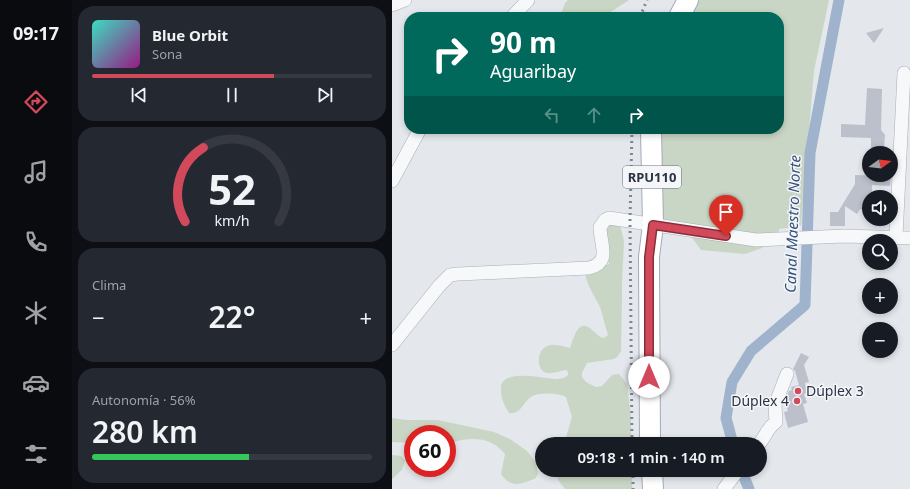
<!DOCTYPE html>
<html lang="es">
<meta charset="utf-8">
<style>
:root{--surface:#171b24;--page:#242831;--text:#f1f3f6;--muted:#9ea1a6;--line:#363941;--accent:#d1495b}
body{margin:0;font-family:"Noto Sans",sans-serif;background:var(--page);color:var(--text);height:100vh;display:flex;flex-direction:column;font-size:15px;white-space:nowrap}
*{box-sizing:border-box;margin:0}
p{font-size:13px;color:var(--muted)}
.icon{flex:none;width:22px;height:22px;fill:none;stroke:currentColor;stroke-width:2;stroke-linecap:round;stroke-linejoin:round}
.map{position:relative;flex:1;overflow:hidden}
.drawer{display:flex;flex-direction:column;gap:6px;padding:6px;background:#0d0f14;width:320px}
.drawer>*{flex:none}
.top-card{position:absolute;left:12px;top:12px;width:380px;height:122px;border-radius:16px;box-shadow:0 2px 6px #0003;background:#00695c;color:#fff;overflow:hidden}
.needle{width:26px;rotate:75deg}
.tools{position:absolute;left:470px;top:146px;display:grid;gap:8px}
.tools a{display:grid;place-items:center;width:36px;height:36px;border-radius:50%;background:var(--surface);box-shadow:0 2px 6px #0003;font-size:20px}
.speed{position:absolute;left:12px;top:425px;display:flex;gap:8px;font-size:20px;font-weight:700;text-align:center}
.speed>*{display:grid;place-content:center;width:52px;height:52px;border-radius:50%;background:var(--surface);box-shadow:0 2px 6px #0003;line-height:1}
.speed .limit{border:6px solid #d22;background:#fff;color:#111}
.pin{position:absolute;display:grid;place-items:center;width:34px;height:34px;color:#fff;margin:-41px -17px;border-radius:50% 50% 50% 0;rotate:-45deg;box-shadow:0 0 4px #0007}
.pin .icon{rotate:45deg}
.me{position:absolute;width:44px;margin:-22px;rotate:0deg;stroke-linejoin:round;filter:drop-shadow(0 0 3px #0008)}
.turn{display:flex;align-items:center;gap:14px;height:84px;padding:0 20px;font-size:18px}
.turn .icon{width:52px;height:52px;stroke-width:2.5}
.turn b{display:block;font-size:28px;line-height:34px}
.lanes{display:flex;align-items:center;height:38px;padding:0 20px;background:#0003;justify-content:center;gap:20px;direction:ltr}
.lanes .off{opacity:.35}
.big{font-size:30px;font-weight:600;line-height:1.1}
.drawer .tile{flex:1;display:flex;flex-direction:column;justify-content:center;gap:6px;min-width:0;padding:0 14px;border-radius:16px;background:var(--page)}
.drawer .dial{align-items:center;gap:0}
.dial svg{height:104px;overflow:visible;fill:none;stroke:var(--line);stroke-width:7;stroke-linecap:round;text-anchor:middle}
.dial text{fill:var(--text);stroke:none}
.song{display:flex;align-items:center;gap:12px}
.cover{width:48px;height:48px;border-radius:6px;background:linear-gradient(135deg,hsl(170 70% 55%),hsl(310 70% 35%))}
.played{height:4px;border-radius:2px;background:linear-gradient(90deg,var(--accent) 65%,var(--line) 65%)}
.keys{display:flex;justify-content:space-around;direction:ltr}
.heat{display:flex;justify-content:space-between;align-items:center;font-size:22px;direction:ltr}
.charge{height:6px;border-radius:3px;background:linear-gradient(90deg,#34c759 56%,var(--line) 0)}
.trip{position:absolute;left:143px;top:437px;width:232px;height:40px;border-radius:20px;background:var(--surface);box-shadow:0 2px 6px #0003;font-weight:600;line-height:40px;text-align:center}
main{display:flex;flex:1;min-height:0}
.tab-bar{display:flex;flex-direction:column;width:72px;justify-content:space-around;align-items:center;background:#090b0e;color:var(--muted)}
.tab-bar .icon{width:28px;height:28px}
.tab-bar .selected{color:var(--accent)}
.tab-bar b{font-size:18px;color:var(--text)}
.map>svg:first-child{display:block}
.green{fill:#c9d6c5}
.lines{fill:none;stroke-linecap:round;stroke-linejoin:round}
.canal{stroke:#9fb4cc;stroke-width:11}
.building{fill:#bbc0ca}
.street-casing{stroke:#a9aeb7;stroke-width:14}
.primary-casing{stroke:#a3abb8;stroke-width:22}
.street{stroke:#f7f8fa;stroke-width:13}
.primary{stroke:#fff;stroke-width:20}
.rail{stroke:#7d8696;stroke-width:3;stroke-dasharray:2 4;stroke-linecap:butt}
.route-casing{stroke:#882f3b;stroke-width:10}
.route{stroke:#d1495b;stroke-width:7}
.poi-dot{fill:#d1495b;stroke:#f4f6f9;stroke-width:1.5}
.labels{text-anchor:middle;stroke-width:3;stroke-linejoin:round;paint-order:stroke}
.shield{fill:#f4f6f9;stroke:#676e7b;stroke-width:1}
.shield-label{font-size:13px;font-weight:bold;fill:#2b3445}
.poi-label{font-size:14px;fill:#2b3445;stroke:#f4f6f9;text-anchor:start}
.water-label{font-size:15px;font-style:italic;fill:#34527a;stroke:#f4f6f9}
</style>
<main>
<nav class="tab-bar">
<b>09:17</b>
<svg class="icon selected" aria-label="directions" viewBox="0 0 24 24"><path d="M12 3l9 9-9 9-9-9zM9 14v-3h6M13 9l2 2-2 2"/></svg>
<svg class="icon" aria-label="music" viewBox="0 0 24 24"><path d="M9 18V5l10-2v13"/><circle cx="6" cy="18" r="3"/><circle cx="16" cy="16" r="3"/></svg>
<svg class="icon" aria-label="phone" viewBox="0 0 24 24"><path d="M5 4h4l2 5-3 2q2 4 5 5l2-3 5 2v4C11 20 4 13 5 4z"/></svg>
<svg class="icon" aria-label="climate" viewBox="0 0 24 24"><path d="M12 3v18M4 7l16 10M4 17L20 7"/></svg>
<svg class="icon" aria-label="car" viewBox="0 0 24 24"><path d="M5 17H2v-5l4-1 3-4h7l3 4 3 1v5h-3M9 17h6M6 11h13"/><circle cx="7" cy="17" r="2"/><circle cx="17" cy="17" r="2"/></svg>
<svg class="icon" aria-label="filters" viewBox="0 0 24 24"><path d="M4 7h16M4 17h16"/><circle cx="9" cy="7" r="2"/><circle cx="15" cy="17" r="2"/></svg>
</nav>
<section class="drawer">
<div class="tile">
<div class="song"><i class="cover"></i><div><b>Blue Orbit</b><p>Sona</p></div></div>
<div class="played"></div>
<div class="keys"><svg class="icon" aria-label="previous" viewBox="0 0 24 24"><path d="M18 5L8 12l10 7zM5 5v14"/></svg><svg class="icon" aria-label="pause" viewBox="0 0 24 24"><path d="M8 5v14M16 5v14"/></svg><svg class="icon" aria-label="next" viewBox="0 0 24 24"><path d="M6 5l10 7-10 7zM19 5v14"/></svg></div>
</div>
<div class="tile dial"><svg viewBox="0 0 100 80">
<path d="M14 69A42 42 0 1 1 86 69"/>
<path d="M14 69A42 42 0 0 1 28 12" stroke="#d1495b"/>
<text x="50" y="56" font-size="32" font-weight="700">52</text>
<text x="50" y="72" font-size="11">km/h</text>
</svg></div>
<div class="tile"><p>Clima</p>
<div class="heat"><a>−</a><b class="big">22°</b><a>+</a></div>
</div>
<div class="tile"><p>Autonomía · 56%</p><b class="big">280 km</b><div class="charge"></div></div>
</section>
<div class="map">
<svg width="518" height="489" viewBox="0 0 518 489">
<rect width="100%" height="100%" fill="#e4e7ec"/>
<path class="green" d="M176,0h61l-26,17h-43l5,-14z
M303,0h134l-15,71 -13,155 -22,3v4l-17,15 -17,6 -44,-4 -20,-27 -24,-3v-91h122v-112h-94z
M214,222l14,3 4,16 -2,42v14l-1,54 -4,6 -3,2 -27,4 -5,10v4l4,5 10,5 6,-1 10,-11 7,-1 8,10 4,33v27h-67l8,-27 -6,-20c-7,-4 -28,-5 -35,0 -8,5 -10,18 -22,16 -5,-8 -8,-15 -8,-24 -1,-22 44,-10 56,-10 3,0 6,-1 9,-2l2,-2v-3l-2,-2c-6,1 -14,4 -19,3 -12,-2 -11,-27 4,-28 6,-1 13,2 19,3 4,-11 9,-32 23,-17 4,3 6,6 11,7l4,-3c-3,-9 -5,-19 -8,-28 -6,-13 -13,-20 -15,-35l24,-8v-6l-5,-19z
M0,418l14,2h32l56,12 16,7 17,12 9,12 2,11 -2,4c-14,6 -25,11 -35,-4l4,-20c-17,-20 -35,-16 -58,-11v-9h-34v9l-21,-1z
M0,455l9,1 4,4 -3,10 -10,9z
M164,470h76v19h-67l-7,-9z"/>
<g class="lines">
<path class="canal" d="M341,444l-7,-26 6,-36 19,-31 54,-46 5,-152 29,-153
M349,470l8,19"/>
</g>
<path class="building" d="M492,28l-10,15 -8,-10z
M475,88l15,1 -1,41 4,5 -1,13h-13v-10l-30,-1v-13l24,1z
M463,175l36,1 -1,10 -18,-1v9l-10,16 -2,-1 -3,5 -12,-8v20h-15v-14h8l17,-28z
M409,353l8,4 -5,8 5,17 -4,1 2,10 -3,1 3,9 -4,1 5,18 -20,6 -4,-16 4,-1 -3,-9h3l-1,-6 2,-5 3,-1 -1,-3 8,-2 -4,-14 -2,-2z"/>
<g class="lines">
<defs>
<path id="street" d="M0,5l13,-5
M120,17l16,-17
M0,181l28,-52
M504,237l8,-164
M0,345l47,-59 11,-11 8,-1 131,-6c23,-6 11,-24 11,-41l5,-7 4,-2 147,22 88,-4 66,2
M367,444c8,-9 7,-15 17,-22l-1,-17 12,-31
M332,489l14,-19"/>
<path id="primary" d="M287,17l9,-17
M258,444l-1,-187 4,-32 -2,-96
M260,470l1,19"/>
</defs>
<use href="#street" class="street-casing"/>
<use href="#primary" class="primary-casing"/>
<use href="#street" class="street"/>
<use href="#primary" class="primary"/>
<path class="rail" d="M248,17l7,-17
M240,129l-2,92 2,223
M241,470v19"/>
</g>
<g class="lines">
<defs>
<path id="route" d="M257,377v-120l4,-32 73,11"/>
</defs>
<use href="#route" class="route-casing"/>
<use href="#route" class="route"/>
</g>
<g class="poi-dot">
<circle cx="406" cy="391" r="4"/>
<circle cx="405" cy="401" r="4"/>
</g>
<g class="labels">
<rect class="shield" x="231" y="166" width="58" height="22" rx="3"/>
<g class="shield-label">
<text x="260" y="182">RPU110</text>
</g>
<g class="poi-label">
<text x="414" y="396">Dúplex 3</text>
<text x="397" y="406" text-anchor="end">Dúplex 4</text>
</g>
<g class="water-label">
<text transform="translate(401 224) rotate(-88)" y="5">Canal Maestro Norte</text>
</g>
</g>
</svg>
<div class="tools">
<a><svg class="needle" viewBox="-14 -14 28 28"><path d="M0-13l5 13h-10z" fill="#e53935"/><path d="M0 13l5-13h-10z" fill="#9ea1a6"/></svg></a>
<a><svg class="icon" aria-label="sound" viewBox="0 0 24 24"><path d="M4 9h4l5-4v14l-5-4H4zM17 9q2 3 0 6"/></svg></a>
<a><svg class="icon" aria-label="search" viewBox="0 0 24 24"><circle cx="10" cy="10" r="6"/><path d="M15 15l6 6"/></svg></a>
<a>+</a>
<a>−</a>
</div>
<div class="speed"><div class="limit">60</div></div>
<div class="pin" style="left:334px;top:236px;background:#d93025"><svg class="icon" aria-label="arrive" viewBox="0 0 24 24"><path d="M6 21V4h12l-3 4 3 4H6"/></svg></div>
<svg class="me" style="left:257px;top:377px" viewBox="-20 -20 40 40"><circle r="19" fill="#fff"/><path d="M0-13L10 11 0 6-10 11z" fill="#d1495b"/></svg>
<div class="trip">09:18 · 1 min · 140 m</div>
<div class="top-card">
<div class="turn"><svg class="icon" aria-label="right" viewBox="0 0 24 24"><path d="M7 20v-9h11M14 6l5 5-5 5"/></svg><div><b>90 m</b>Aguaribay</div></div>
<div class="lanes"><svg class="icon off" aria-label="left" viewBox="0 0 24 24"><path d="M17 20v-9H6M10 6l-5 5 5 5"/></svg><svg class="icon off" aria-label="ahead" viewBox="0 0 24 24"><path d="M12 20V5M6 11l6-6 6 6"/></svg><svg class="icon" aria-label="right" viewBox="0 0 24 24"><path d="M7 20v-9h11M14 6l5 5-5 5"/></svg></div>
</div>
</div>
</main>
